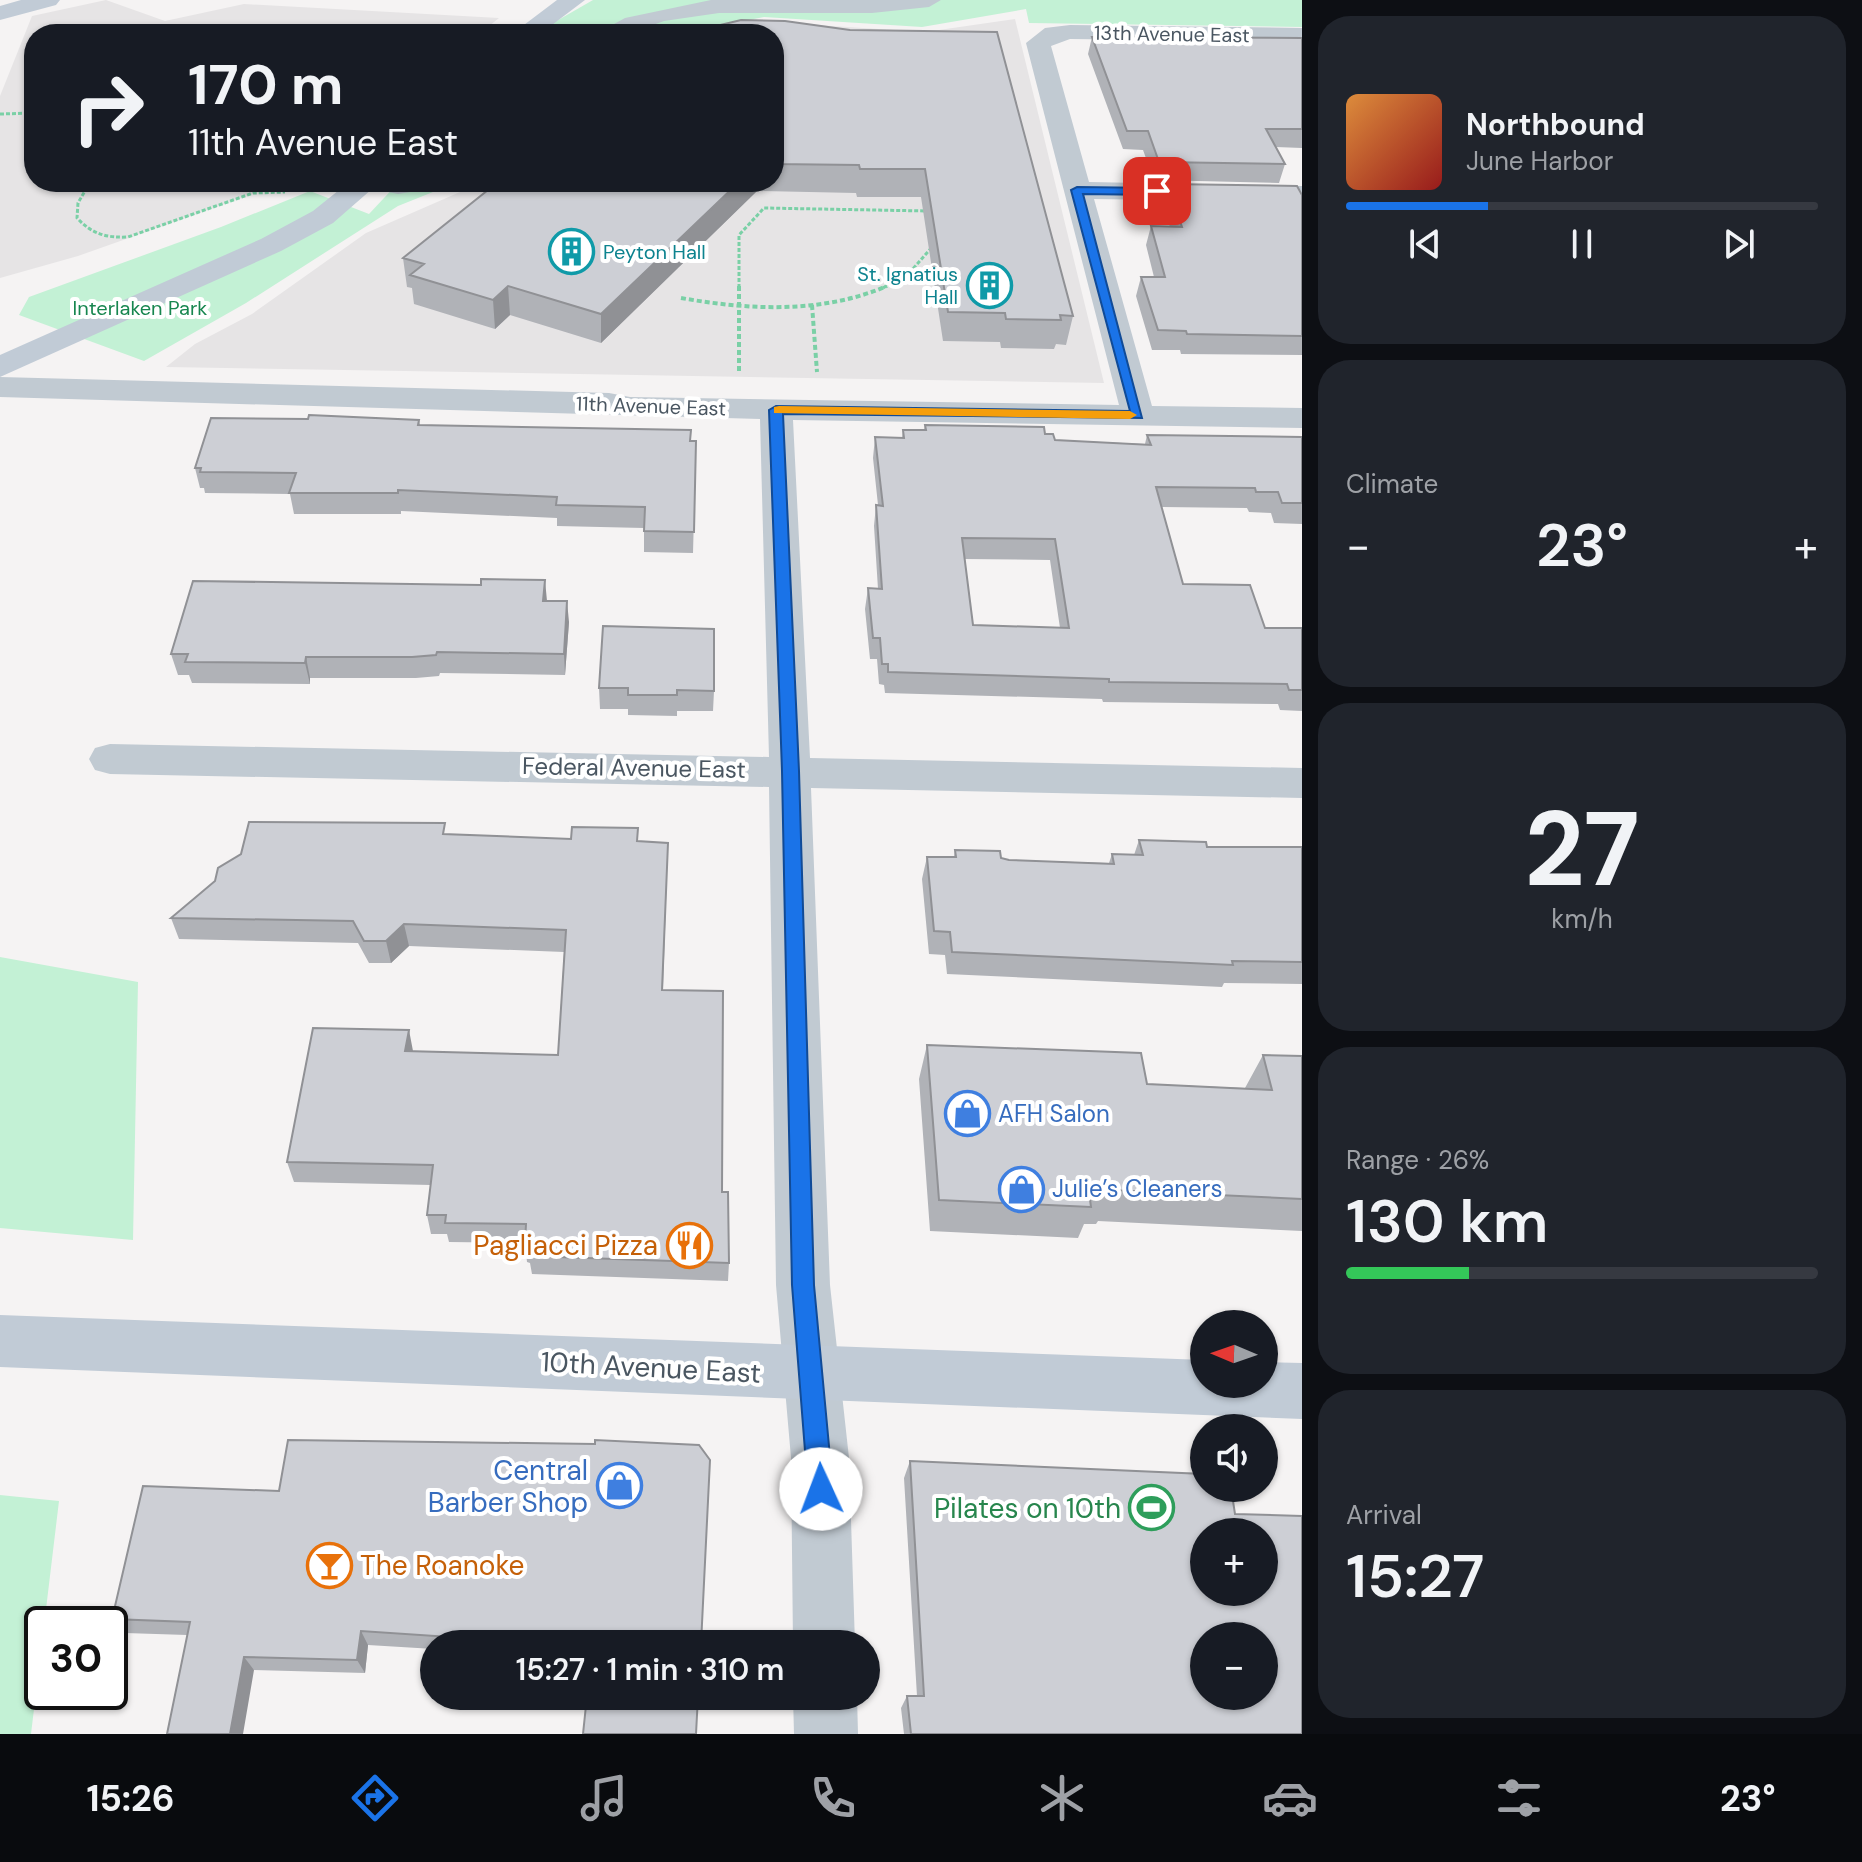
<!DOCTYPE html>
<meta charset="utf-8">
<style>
:root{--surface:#171b24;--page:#20242c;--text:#f1f3f6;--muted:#9ea1a6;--line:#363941;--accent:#1a73e8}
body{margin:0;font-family:"DM Sans",sans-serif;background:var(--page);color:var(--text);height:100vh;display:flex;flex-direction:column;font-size:30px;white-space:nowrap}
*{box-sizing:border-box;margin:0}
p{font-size:26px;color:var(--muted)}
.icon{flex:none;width:44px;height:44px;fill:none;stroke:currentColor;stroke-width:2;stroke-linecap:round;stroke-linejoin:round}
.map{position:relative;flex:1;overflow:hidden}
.details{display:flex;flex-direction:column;gap:16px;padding:16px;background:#0d0f14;width:560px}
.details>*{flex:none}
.guide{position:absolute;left:24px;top:24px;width:760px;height:168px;border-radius:32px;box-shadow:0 2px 6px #0004;background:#171b24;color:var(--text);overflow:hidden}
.needle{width:52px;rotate:272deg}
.controls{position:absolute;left:1190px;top:1310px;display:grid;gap:16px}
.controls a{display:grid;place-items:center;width:88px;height:88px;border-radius:50%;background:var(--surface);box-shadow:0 2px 6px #0004;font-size:40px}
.speed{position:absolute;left:24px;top:1606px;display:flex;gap:16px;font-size:40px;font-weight:700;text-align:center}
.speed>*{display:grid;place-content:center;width:104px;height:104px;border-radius:50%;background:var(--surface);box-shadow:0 2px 6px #0004;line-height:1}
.speed .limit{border:4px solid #111;border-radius:12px;background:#fff;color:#111}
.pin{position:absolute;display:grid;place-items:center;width:68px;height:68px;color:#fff;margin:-34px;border-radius:16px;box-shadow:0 4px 12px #0006}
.me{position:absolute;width:88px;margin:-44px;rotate:358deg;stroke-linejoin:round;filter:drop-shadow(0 0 6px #0008)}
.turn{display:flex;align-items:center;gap:28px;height:168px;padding:0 32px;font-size:36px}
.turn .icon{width:104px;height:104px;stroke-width:2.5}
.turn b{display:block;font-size:56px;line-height:68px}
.big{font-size:60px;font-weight:600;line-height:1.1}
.details .card{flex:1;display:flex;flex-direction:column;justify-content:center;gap:12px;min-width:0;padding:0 28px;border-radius:32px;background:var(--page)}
.details .dial{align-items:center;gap:0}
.dial b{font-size:104px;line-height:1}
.song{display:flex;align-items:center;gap:24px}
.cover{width:96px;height:96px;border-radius:12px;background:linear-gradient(135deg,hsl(30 70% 55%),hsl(0 70% 35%))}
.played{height:8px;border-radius:4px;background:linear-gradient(90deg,var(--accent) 30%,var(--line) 30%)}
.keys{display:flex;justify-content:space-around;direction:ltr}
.heat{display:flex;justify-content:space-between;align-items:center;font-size:44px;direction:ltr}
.charge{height:12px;border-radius:6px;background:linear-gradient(90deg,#34c759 26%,var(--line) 0)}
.trip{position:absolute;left:420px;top:1630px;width:460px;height:80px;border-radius:40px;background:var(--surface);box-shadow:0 2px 6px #0004;font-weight:600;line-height:80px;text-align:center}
.dock{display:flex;height:128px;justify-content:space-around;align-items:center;background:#090b0e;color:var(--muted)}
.dock .icon{width:56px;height:56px}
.dock .on{color:var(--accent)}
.dock b{font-size:36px;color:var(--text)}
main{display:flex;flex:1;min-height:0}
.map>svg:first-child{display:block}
.education{fill:#e6e4e5}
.green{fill:#c3f1d5}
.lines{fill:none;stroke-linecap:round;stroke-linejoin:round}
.path-far1{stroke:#7ad0a6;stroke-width:3;stroke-dasharray:4 2;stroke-linecap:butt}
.path{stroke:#7ad0a6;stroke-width:4;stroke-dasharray:5 3;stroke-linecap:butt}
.street{fill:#c1cad2;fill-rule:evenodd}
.secondary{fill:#c1cbd6;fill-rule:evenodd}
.wall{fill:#b0b2b7;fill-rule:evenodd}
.shaded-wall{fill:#909195}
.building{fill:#cdcfd5;stroke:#909195;stroke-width:2;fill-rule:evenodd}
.route{fill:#1a73e8;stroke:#114b97;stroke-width:2}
.slow{fill:#f59e0b}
.labels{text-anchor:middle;stroke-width:8;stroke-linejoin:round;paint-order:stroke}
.far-street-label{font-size:20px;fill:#4a5661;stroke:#fff}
.far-culture-label{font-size:20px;fill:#0d838f;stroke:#fff;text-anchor:start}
.far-park-label{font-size:20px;fill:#17864f;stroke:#fff}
.street-label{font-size:24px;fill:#4a5661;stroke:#fff}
.shop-label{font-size:24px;fill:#366cbe;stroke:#fff;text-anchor:start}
.near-food-label{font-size:28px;fill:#c56008;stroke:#fff;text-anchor:end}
.near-street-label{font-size:28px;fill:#4a5661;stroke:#fff}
.near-shop-label{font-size:28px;fill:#366cbe;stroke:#fff;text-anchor:end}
.near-leisure-label{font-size:28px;fill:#27864d;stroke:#fff;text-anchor:end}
</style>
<main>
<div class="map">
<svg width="1302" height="1734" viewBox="0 0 1302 1734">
<rect width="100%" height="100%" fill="#f5f3f3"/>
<path class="education" d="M106,0l59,21 79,-17 255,14 -20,16h-445v148h253l-209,74 -78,22v-182l32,-80z
M1015,19l89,364 -938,-16 29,-23 57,-30 114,-81 117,-51h291v-148l-4,-12 155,10z"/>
<path class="green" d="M593,0h709v27l-273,-4 -3,-14 -104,18 -158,-10 -86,17h-137l12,-11z
M399,182h59l-60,24 -152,97 -102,58 -125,-46 10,-18 192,-70 89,-36 59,23z
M0,957l138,25 -5,258 -133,-12z
M0,1495l59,6 -28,233h-31z"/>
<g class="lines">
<path class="path-far1" d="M0,114l34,-1
M90,182l-12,21 -1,15c15,16 29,20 51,19l125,-44 32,-1
M739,288v-53l25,-27 164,3
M883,288l29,-18 21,-24"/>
<path class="path" d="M739,286v86
M681,298c68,12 141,16 206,-12
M812,305l5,67"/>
<path class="street" d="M711,0h230l-12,7 -57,6h-153l-55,8 -36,13h-32l29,-16z
M1070,25l232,3v14l-232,-3 -19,7 38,136 213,4v16l-208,-3 58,207 150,2v20l-509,-8 17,338 492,10v30l-491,-10 19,497 19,173 6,186h-62l-2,-186 -15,-173 -7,-498 -659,-13 -15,-4 -6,-11 6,-11 15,-4 659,13 -9,-338 -760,-22v-20l609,16 21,4 489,8 -93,-362 19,-15z
M365,182h74l-4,6 -37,6 -29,-6z
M793,1696h64l1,38h-64z"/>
<path class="secondary" d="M21,0h39l-4,5 -56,15v-14z
M557,0h28l-45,34h-28z
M349,182h31l-47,41 -52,28 -281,126v-22l261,-116 52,-28z
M0,1315l1204,45v24h60v-22l38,1v56l-1302,-52z"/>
</g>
<path class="wall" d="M785,21l288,295 -7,29 -10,-1 -2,5 -53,-1 -1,-6 -57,-1 -22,-144h-64l-1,-4 -99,-2 -156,152 -91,-28 -15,14 -81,-25 -2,-16 -5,-1 -4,-29 231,-76h140v-148z
M1092,37l210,1v110l-26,-1 9,17 -6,19 -125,-3 -11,-30 -20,-1 -35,-95z
M1167,184l135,11v160l-121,-1 -1,-4h-28l-16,-54 5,-19h13l-8,-32 5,-19 19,1 -8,-24z
M419,420l1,5 276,16 -3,112 -49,-1v-24l-87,-2v-8l-156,-7v3h-107l-4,-20 -85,-1 -1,-5h-4l-5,-20z
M925,425l120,9 10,6 90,4 2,-9 155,2v87l-28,-1 -3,-10 -22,-1 -2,-4 -85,-1 21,77 82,44h37v83l-22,-1 -2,-6 -175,-2 -1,-3 -217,-6 -1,-8 -5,-1 -2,-25h-7l-5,-50 3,-21 10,1 -4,-63 2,-21h2l-5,-47 2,-21 27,1 1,-8h21zM965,559l85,1 10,68 -87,-3z
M547,601l22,21 -4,53 -125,-2 -1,3 -23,2h-106v6l-118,-1 -3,-8h-11l-7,-21z
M599,688l115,3 -1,20h-36v5l-49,-1v-6h-28z
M446,834l222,9 -5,147 59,202 7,71 -1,18 -196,-7 -2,-11 -3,-1 -2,-19 -76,-1 -2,-8h-16l-4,-19 4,-30 -137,-3 -7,-20 126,-111 145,4 6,-103 -155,-6 -18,17h-22l-11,-20 -179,-4 -8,-21z
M1139,840l68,7h95v137l-78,-1 -2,4 -275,-13 -2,-19 -16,-1 -7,-75 5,-22h27l1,-7 54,10 100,3 3,-9 22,1z
M927,1045l220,39 98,4 18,-33 39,1v175l-204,-10 -2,3h-12l-6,14 -148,-7 -11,-152z
M910,1461l325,53 67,220h-398l-3,-26 6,-12h10l-13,-218z
M112,1619l589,25h-267v5l-66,-4 -3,28 -111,-3 -67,-35 -62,-2z"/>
<path class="shaded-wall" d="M739,182h19l-1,9 -156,152v-29z
M508,286l2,29 -15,14 -2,-29z
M545,580l2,21h-4z
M567,601l2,21 -4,53 -1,-21z
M306,657l4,21v6l-5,-21z
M404,924l5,22 -18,17 -5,-22z
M409,1030l4,21h-8z
M361,1631l7,14 -3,28 -8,-13z
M244,1657l10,13 -11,64h-13z"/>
<path class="building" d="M741,20l44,1 65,9 147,2 76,284 -13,-1 1,5 -55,-1 -1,-6 -57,-1 -23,-143h-65l-1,-4 -85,-1v-130h-76l6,-5z
M1092,37l210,1v91h-36l19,35 -126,-2 -11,-31h-21z
M498,182h129l5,2 2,-2h105l-138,132 -93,-28 -15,14 -83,-25 14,-11 -21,-6z
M1167,184l130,2 5,9v141l-115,-2 -1,-3 -28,-1 -17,-53h24l-14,-51 31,1z
M309,415l110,5 -1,5 273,5 -1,11h6l-2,91 -50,-1 1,-24 -89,-2 1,-8 -159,-7v3h-109l7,-20 -96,-1 1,-4h-6l16,-50 97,1z
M925,425l119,2 1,7h8l2,6 96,5 -4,-10 155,2v66h-20l-4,-11h-22l-1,-4 -99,-1 27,97 67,1 15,43h37v62h-13l-2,-6 -178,-2v-3l-221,-7v-8h-6l-2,-26h-7l-5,-50 14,1 -6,-84 7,1 -8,-69 29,1 -1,-8h23zM962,538l93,1 14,89 -96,-3z
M481,579l64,1 -2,21h24l-3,53 -127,-2 -1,3 -24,2h-106l-1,6 -120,-1 3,-8h-17l22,-73 288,4z
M603,626l111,3v62l-37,-1v5h-49v-7h-29z
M249,822l196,1 -2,11 128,5 1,-12 66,1 -1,13 31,2 -6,147 61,1 -1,201h6l1,71 -200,-7v-12l-4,-1 1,-19 -81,-1 1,-8h-19l6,-50 -146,-3 26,-134 96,2 -4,21 153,4 8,-125 -162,-6 -18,17h-22l-11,-20 -182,-3 44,-37 3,-13 23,-14z
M1139,840l67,2 1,5h95v115l-70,-1 1,4 -281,-13 -2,-20 -16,-1 -7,-74h29l-1,-7 45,1 1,7 8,2 105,4 -2,-10 31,1z
M927,1045l214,8 6,31 125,6 -9,-35 39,1v143l-192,-9 1,3 -22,-1 2,15 -152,-7z
M288,1440l307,4v-4l104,5 11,15 -9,184h-148l-192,-13 -4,29 -113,-3 -14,77h-63l23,-112 -78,-3 31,-133 136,5z
M910,1461l294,13v14h27l4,26 67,2v218h-391l-4,-38h17zM1204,1532h60v60h-60zM1204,1636h60v60h-60z
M587,1696h111l-2,38h-113z"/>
<path class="route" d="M1077,187l80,1 6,3 -6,4 -74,-1 59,224 -359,-4 16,357 15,514 19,204 -4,9 -8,3 -9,-3 -4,-9 -16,-204 -10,-514 -13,-361 7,-4 354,5 -59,-221z"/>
<path class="slow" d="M779,406l351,5 7,4 -7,4 -356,-6v-6z"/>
<defs>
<symbol id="building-ring" viewBox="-11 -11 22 22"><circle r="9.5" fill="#fff" stroke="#0f9aa8" stroke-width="1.5"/><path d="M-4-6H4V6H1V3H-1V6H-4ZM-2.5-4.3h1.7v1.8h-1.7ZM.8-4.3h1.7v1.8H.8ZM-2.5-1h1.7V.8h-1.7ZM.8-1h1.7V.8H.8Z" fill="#0f9aa8"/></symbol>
<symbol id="shop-ring" viewBox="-11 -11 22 22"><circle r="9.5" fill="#fff" stroke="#3f7fe0" stroke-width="1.5"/><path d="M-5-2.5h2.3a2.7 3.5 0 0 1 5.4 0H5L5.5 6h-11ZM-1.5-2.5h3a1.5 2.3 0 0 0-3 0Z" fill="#3f7fe0"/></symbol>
<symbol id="restaurant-ring" viewBox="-11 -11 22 22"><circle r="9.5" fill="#fff" stroke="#e8710a" stroke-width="1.5"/><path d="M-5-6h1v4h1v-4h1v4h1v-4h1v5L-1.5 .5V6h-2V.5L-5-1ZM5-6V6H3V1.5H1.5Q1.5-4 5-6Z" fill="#e8710a"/></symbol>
<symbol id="stadium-ring" viewBox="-11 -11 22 22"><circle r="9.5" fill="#fff" stroke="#2e9e5b" stroke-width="1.5"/><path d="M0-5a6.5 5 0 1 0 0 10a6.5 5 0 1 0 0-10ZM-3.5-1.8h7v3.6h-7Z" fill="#2e9e5b"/></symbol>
<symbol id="bar-ring" viewBox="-11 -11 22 22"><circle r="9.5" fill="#fff" stroke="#e8710a" stroke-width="1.5"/><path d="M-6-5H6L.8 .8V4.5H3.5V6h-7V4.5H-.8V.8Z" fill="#e8710a"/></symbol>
</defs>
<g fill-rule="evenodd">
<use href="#building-ring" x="546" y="226" width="51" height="51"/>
<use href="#building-ring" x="964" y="260" width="51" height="51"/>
<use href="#shop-ring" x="942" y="1088" width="51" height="51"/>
<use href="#shop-ring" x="996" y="1164" width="51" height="51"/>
<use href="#restaurant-ring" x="664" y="1220" width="51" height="51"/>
<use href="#shop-ring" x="594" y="1460" width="51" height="51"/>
<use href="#stadium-ring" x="1126" y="1482" width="51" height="51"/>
<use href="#bar-ring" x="304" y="1540" width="51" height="51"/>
</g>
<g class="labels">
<g class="far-street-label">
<text transform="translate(1172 34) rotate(1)" y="7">13th Avenue East</text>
<text transform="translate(651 406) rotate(2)" y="7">11th Avenue East</text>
</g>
<g class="far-culture-label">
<text x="603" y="259">Peyton Hall</text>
<text x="958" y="281" text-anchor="end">St. Ignatius<tspan x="958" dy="23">Hall</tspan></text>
</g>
<g class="far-park-label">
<text x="140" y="315">Interlaken Park</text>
</g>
<g class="street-label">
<text transform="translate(634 768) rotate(1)" y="8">Federal Avenue East</text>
</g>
<g class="shop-label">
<text x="998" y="1122">AFH Salon</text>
<text x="1052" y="1197">Julie’s Cleaners</text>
</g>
<g class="near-food-label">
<text x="658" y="1255">Pagliacci Pizza</text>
<text x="360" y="1575" text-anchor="start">The Roanoke</text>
</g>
<g class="near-street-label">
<text transform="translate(651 1367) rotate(3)" y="10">10th Avenue East</text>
</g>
<g class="near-shop-label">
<text x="588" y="1480">Central<tspan x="588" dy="32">Barber Shop</tspan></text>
</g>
<g class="near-leisure-label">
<text x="1121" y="1518">Pilates on 10th</text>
</g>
</g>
</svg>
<div class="controls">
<a><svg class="needle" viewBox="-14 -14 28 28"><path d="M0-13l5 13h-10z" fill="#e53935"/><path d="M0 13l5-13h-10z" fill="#9ea1a6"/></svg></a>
<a><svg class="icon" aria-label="sound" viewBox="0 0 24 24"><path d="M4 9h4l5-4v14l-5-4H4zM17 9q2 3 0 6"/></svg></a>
<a>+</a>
<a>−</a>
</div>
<div class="speed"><div class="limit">30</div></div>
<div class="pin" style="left:1157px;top:191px;background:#d93025"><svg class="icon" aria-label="arrive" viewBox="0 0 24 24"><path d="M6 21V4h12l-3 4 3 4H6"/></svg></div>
<svg class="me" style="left:821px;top:1489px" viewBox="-20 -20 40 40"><circle r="19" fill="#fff"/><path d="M0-13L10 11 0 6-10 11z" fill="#1a73e8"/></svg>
<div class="trip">15:27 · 1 min · 310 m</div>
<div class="guide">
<div class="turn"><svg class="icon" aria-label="right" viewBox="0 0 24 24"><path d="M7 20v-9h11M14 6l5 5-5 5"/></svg><div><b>170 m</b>11th Avenue East</div></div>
</div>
</div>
<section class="details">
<div class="card">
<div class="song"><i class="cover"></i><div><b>Northbound</b><p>June Harbor</p></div></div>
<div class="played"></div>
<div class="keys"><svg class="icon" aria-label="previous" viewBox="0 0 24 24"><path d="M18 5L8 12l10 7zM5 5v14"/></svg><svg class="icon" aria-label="pause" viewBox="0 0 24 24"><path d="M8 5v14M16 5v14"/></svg><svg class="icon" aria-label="next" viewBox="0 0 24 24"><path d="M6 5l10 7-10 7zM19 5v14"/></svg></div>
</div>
<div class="card"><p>Climate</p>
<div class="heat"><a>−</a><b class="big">23°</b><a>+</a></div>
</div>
<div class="card dial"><b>27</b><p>km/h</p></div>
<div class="card"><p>Range · 26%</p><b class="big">130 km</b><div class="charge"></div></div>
<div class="card"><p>Arrival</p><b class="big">15:27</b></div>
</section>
</main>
<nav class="dock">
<b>15:26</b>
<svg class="icon on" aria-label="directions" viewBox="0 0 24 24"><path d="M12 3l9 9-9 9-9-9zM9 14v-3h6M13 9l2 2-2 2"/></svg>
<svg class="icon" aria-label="music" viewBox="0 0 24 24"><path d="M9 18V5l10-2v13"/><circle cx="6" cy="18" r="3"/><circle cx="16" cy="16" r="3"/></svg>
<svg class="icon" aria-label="phone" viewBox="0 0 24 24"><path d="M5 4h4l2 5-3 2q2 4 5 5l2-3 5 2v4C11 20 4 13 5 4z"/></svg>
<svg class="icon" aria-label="climate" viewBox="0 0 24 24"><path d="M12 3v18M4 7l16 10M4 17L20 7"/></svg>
<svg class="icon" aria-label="car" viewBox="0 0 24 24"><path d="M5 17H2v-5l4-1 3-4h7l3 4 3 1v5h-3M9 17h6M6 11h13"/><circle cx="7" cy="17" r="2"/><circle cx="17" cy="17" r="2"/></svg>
<svg class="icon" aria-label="filters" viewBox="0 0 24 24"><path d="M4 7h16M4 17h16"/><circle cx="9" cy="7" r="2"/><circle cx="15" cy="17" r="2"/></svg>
<b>23°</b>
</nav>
